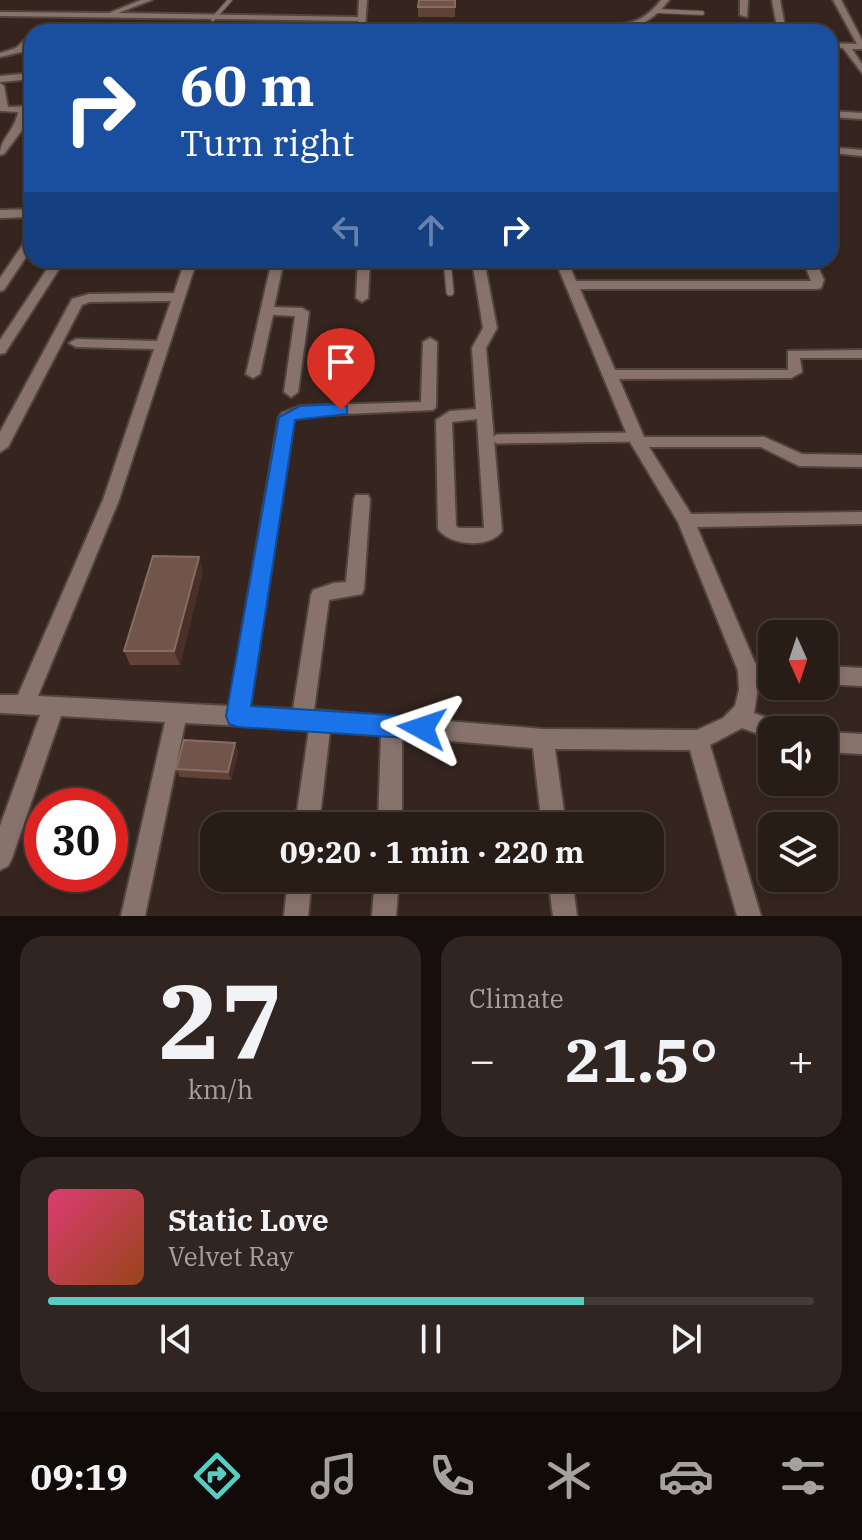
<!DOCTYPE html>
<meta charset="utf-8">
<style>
:root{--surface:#281c17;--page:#302520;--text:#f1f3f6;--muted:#a5a1a1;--line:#443a36;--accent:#56cec3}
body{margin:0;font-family:"IBM Plex Serif",serif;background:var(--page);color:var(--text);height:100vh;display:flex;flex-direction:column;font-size:30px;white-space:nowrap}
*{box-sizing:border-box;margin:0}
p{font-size:26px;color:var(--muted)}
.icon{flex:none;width:44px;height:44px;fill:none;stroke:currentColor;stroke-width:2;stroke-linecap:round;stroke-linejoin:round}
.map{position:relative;height:916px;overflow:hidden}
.panel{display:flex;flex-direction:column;gap:20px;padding:20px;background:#160f0d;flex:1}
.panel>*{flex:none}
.banner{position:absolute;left:24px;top:24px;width:814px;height:244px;border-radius:24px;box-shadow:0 4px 12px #0003,0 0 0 2px var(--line);background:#1a4fa0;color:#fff;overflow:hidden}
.needle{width:52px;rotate:177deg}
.tools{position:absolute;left:758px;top:620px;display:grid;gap:16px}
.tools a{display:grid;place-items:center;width:80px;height:80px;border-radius:16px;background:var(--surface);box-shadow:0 4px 12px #0003,0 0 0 2px var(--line);font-size:40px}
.speed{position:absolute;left:24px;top:788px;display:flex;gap:16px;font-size:40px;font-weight:700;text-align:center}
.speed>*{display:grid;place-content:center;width:104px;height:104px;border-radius:50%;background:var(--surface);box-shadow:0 4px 12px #0003,0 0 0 2px var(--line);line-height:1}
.speed .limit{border:12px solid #d22;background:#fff;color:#111}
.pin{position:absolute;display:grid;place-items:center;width:68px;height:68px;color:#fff;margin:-82px -34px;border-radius:50% 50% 50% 0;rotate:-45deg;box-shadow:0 0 8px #0007}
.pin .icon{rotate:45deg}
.me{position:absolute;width:88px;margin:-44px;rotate:275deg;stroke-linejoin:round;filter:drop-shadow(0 0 6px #0008)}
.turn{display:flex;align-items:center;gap:28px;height:168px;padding:0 24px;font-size:36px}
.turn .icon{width:104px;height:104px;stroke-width:2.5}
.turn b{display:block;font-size:56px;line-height:68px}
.lanes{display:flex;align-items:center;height:76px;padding:0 24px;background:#0003;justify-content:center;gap:40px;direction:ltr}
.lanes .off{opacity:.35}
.big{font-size:60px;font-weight:800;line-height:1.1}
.panel .card{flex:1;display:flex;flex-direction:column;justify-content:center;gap:12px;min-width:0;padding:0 28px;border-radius:24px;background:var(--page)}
.panel .dial{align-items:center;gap:0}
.dial b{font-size:104px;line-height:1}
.song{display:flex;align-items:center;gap:24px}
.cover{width:96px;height:96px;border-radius:12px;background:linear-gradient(135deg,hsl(340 70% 55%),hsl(20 70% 35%))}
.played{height:8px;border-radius:4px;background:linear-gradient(90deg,var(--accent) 70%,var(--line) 70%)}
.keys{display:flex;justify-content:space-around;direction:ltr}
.heat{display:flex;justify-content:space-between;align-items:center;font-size:44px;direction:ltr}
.panel .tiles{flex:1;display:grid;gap:20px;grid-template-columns:1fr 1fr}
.card:last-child{grid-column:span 2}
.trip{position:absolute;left:200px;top:812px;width:464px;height:80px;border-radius:24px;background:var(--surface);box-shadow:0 4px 12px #0003,0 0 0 2px var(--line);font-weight:800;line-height:80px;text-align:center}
.dock{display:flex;height:128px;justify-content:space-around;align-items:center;background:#100b09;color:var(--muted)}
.dock .icon{width:56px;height:56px}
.dock .on{color:var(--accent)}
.dock b{font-size:36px;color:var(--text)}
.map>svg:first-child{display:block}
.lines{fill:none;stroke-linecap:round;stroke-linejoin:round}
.service-far2-casing{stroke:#52443f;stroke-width:6}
.service-far1-casing{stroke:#52443f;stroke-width:10}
.service-casing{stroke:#52443f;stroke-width:13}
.minor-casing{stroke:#52443f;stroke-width:4}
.tertiary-casing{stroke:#52443f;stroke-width:4}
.service-far2{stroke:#88736c;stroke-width:4}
.service-far1{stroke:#88736c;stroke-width:7}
.service{stroke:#88736c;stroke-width:9}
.minor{fill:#88736c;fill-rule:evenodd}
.tertiary{fill:#88736c;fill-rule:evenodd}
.wall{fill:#604237}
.shaded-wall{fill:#492f26}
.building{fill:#71544a;stroke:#866c63;stroke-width:2}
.route{fill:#1a73e8;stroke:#114b97;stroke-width:2}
</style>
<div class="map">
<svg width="862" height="916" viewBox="0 0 862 916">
<rect width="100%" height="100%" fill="#36251f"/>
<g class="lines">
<defs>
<path id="service-far2" d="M657,11l45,2
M213,19l17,-19"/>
<path id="service-far1" d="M447,260l3,32"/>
<path id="service" d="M498,439l137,-2"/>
<path id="minor" d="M141,0h11l-34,13 240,4 1,-17h8l-2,29 3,3 -10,-1v-10l-358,-5v-4l109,1z
M740,0h8l-1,17 -7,-2z
M772,0h8l6,32h-8z
M833,0h8l21,40v9h-10l10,15v9l-19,-25 -13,-1v-4l27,1z
M29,36h3v6l-10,10 -22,5v-4l16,-5z
M32,73v6l-32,3v-6z
M0,83l4,3 4,21 24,-1v6h-5l-1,13 -22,29 -4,1c0,-17 15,-24 18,-43l-18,-1z
M830,111l32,2v6l-32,-2z
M830,140l10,8 22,2v6l-29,-3 -3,-4z
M32,235v13l-28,42 -4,1v-13l28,-41z
M53,260h12l-60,93 -5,1v-14z
M185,260h12l-78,240 -81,196 191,10 50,-289 3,-4 18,-7 121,-4 2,-60 7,-4 7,4 -1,65 -3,3 -131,6 -8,4 -44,287 43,2 18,-114 2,-5 21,-7 12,-1 8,-83 2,-4h12l2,4 -6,90 -2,5 -33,6 -15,110 229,19 154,1 26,-12 12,-12 4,-16 -1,-19 -60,-149 -48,-80 -75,-182h12l9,21h235l-8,-21h12l9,20 -3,8 -4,1h-237l35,81h173v-19l74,-1v8h-62l2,14 -11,6 -172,1 25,58h120l38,17 60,1v12l-63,-1 -38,-19h-112l42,67 171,-2v12l-165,3 58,136 17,1v18l-13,-1 -5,32 27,10 3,7h-12v9l-30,-11 -32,17 51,171h-24l-47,-166 -135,-1 11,77h-24l-9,-78 -131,-11v89h-24l3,-91 -51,-5 -11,96h-24l14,-97 -124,-6 -40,193h-24l44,-194 -104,-6 -49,142 -4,8 -8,4v-44l40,-111 -40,-2v-18h18l85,-195 51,-151 -78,-2 -7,-4 7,-4 81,2 14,-40 -81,1 -8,3 -74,142 -8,5v-20l72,-133 17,-5 85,-1z
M272,260h12l-10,47 28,1 7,4 -11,80 -7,5 -7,-5 11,-76 -22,-1 -13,59 -7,4 -7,-4z
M358,260h12l-2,38 -6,4 -6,-4z
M472,260h12l13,68 -11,20 16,183c-12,18 -52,15 -64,-2l-2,-109 14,-9 26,-2 -4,-61 11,-20zM477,419l7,109h-25l-3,-2 -4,-104z
M824,666l38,2v18l-38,-2z
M824,732l38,2v20l-38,-2z
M288,878h24l-4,38h-24z
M375,878h24l-3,38h-24z
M548,878h24l5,38h-24z"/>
<path id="tertiary" d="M661,0h8c-20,27 -44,32 -76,32 27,-13 43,0 68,-32z
M32,209v8l-32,1v-8z"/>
</defs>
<use href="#service-far2" class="service-far2-casing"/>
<use href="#service-far1" class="service-far1-casing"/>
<use href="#service" class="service-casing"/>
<use href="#minor" class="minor-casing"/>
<use href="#tertiary" class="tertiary-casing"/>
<use href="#service-far2" class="service-far2"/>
<use href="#service-far1" class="service-far1"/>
<use href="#service" class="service"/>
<use href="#minor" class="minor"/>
<use href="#tertiary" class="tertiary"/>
</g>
<path class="wall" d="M455,0v17h-37v-10z
M203,571l-23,94h-50l-6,-14z
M235,743l3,9 -7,28 -51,-3 -4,-8z"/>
<path class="shaded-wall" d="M199,557l4,14 -23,94 -6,-14z
M235,743l3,9 -7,28 -3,-8z"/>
<path class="building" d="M419,0h36v7h-37z
M153,556l46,1 -25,94h-50z
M184,740l51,3 -7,29 -52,-3z"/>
<path class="route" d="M341,404l6,2v8l-52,6 -44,286 171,11 9,3 3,8 -3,8 -9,3 -184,-12 -9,-3 -3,-8 53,-299 21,-11z"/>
</svg>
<div class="tools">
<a><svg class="needle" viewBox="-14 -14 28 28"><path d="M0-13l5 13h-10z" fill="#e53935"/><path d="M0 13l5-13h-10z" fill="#a5a1a1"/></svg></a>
<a><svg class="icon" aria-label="sound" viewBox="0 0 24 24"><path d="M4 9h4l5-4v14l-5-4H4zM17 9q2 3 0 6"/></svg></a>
<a><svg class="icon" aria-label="layers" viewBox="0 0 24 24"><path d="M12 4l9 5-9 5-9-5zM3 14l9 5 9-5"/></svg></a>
</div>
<div class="speed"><div class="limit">30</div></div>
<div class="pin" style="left:341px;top:410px;background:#d93025"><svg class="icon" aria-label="arrive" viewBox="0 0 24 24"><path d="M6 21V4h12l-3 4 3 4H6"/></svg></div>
<svg class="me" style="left:422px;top:728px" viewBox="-20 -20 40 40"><path d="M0-17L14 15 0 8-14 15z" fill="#1a73e8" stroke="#fff" stroke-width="4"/></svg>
<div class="trip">09:20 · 1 min · 220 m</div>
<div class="banner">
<div class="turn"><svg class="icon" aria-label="right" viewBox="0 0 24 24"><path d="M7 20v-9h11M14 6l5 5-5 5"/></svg><div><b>60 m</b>Turn right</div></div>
<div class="lanes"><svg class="icon off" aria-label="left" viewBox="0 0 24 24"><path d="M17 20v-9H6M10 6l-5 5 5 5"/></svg><svg class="icon off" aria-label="ahead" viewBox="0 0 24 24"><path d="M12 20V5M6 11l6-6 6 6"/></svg><svg class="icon" aria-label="right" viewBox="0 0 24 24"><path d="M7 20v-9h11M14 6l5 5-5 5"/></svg></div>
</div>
</div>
<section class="panel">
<div class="tiles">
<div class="card dial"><b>27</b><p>km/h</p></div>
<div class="card"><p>Climate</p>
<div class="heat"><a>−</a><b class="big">21.5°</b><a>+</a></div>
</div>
<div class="card">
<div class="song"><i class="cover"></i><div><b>Static Love</b><p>Velvet Ray</p></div></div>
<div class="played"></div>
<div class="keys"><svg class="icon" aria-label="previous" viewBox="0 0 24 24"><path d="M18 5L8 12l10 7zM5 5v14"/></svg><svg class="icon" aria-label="pause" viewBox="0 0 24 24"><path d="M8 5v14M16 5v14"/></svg><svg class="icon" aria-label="next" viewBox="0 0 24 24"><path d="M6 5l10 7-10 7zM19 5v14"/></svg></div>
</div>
</div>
</section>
<nav class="dock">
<b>09:19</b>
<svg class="icon on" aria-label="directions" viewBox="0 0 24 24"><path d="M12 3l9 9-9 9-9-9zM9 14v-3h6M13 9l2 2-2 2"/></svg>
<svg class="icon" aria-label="music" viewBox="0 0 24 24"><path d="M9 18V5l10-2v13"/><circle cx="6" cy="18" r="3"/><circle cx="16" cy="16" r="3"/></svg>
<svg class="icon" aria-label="phone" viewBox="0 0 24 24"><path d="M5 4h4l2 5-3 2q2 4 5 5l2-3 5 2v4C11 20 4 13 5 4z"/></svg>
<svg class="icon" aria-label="climate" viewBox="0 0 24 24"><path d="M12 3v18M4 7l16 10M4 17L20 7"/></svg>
<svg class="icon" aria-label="car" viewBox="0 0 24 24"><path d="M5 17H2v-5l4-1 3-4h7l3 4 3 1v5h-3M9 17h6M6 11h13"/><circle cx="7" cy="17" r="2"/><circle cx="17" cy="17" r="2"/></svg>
<svg class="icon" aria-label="filters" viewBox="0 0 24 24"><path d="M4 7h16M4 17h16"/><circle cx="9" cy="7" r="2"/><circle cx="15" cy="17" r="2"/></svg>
</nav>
